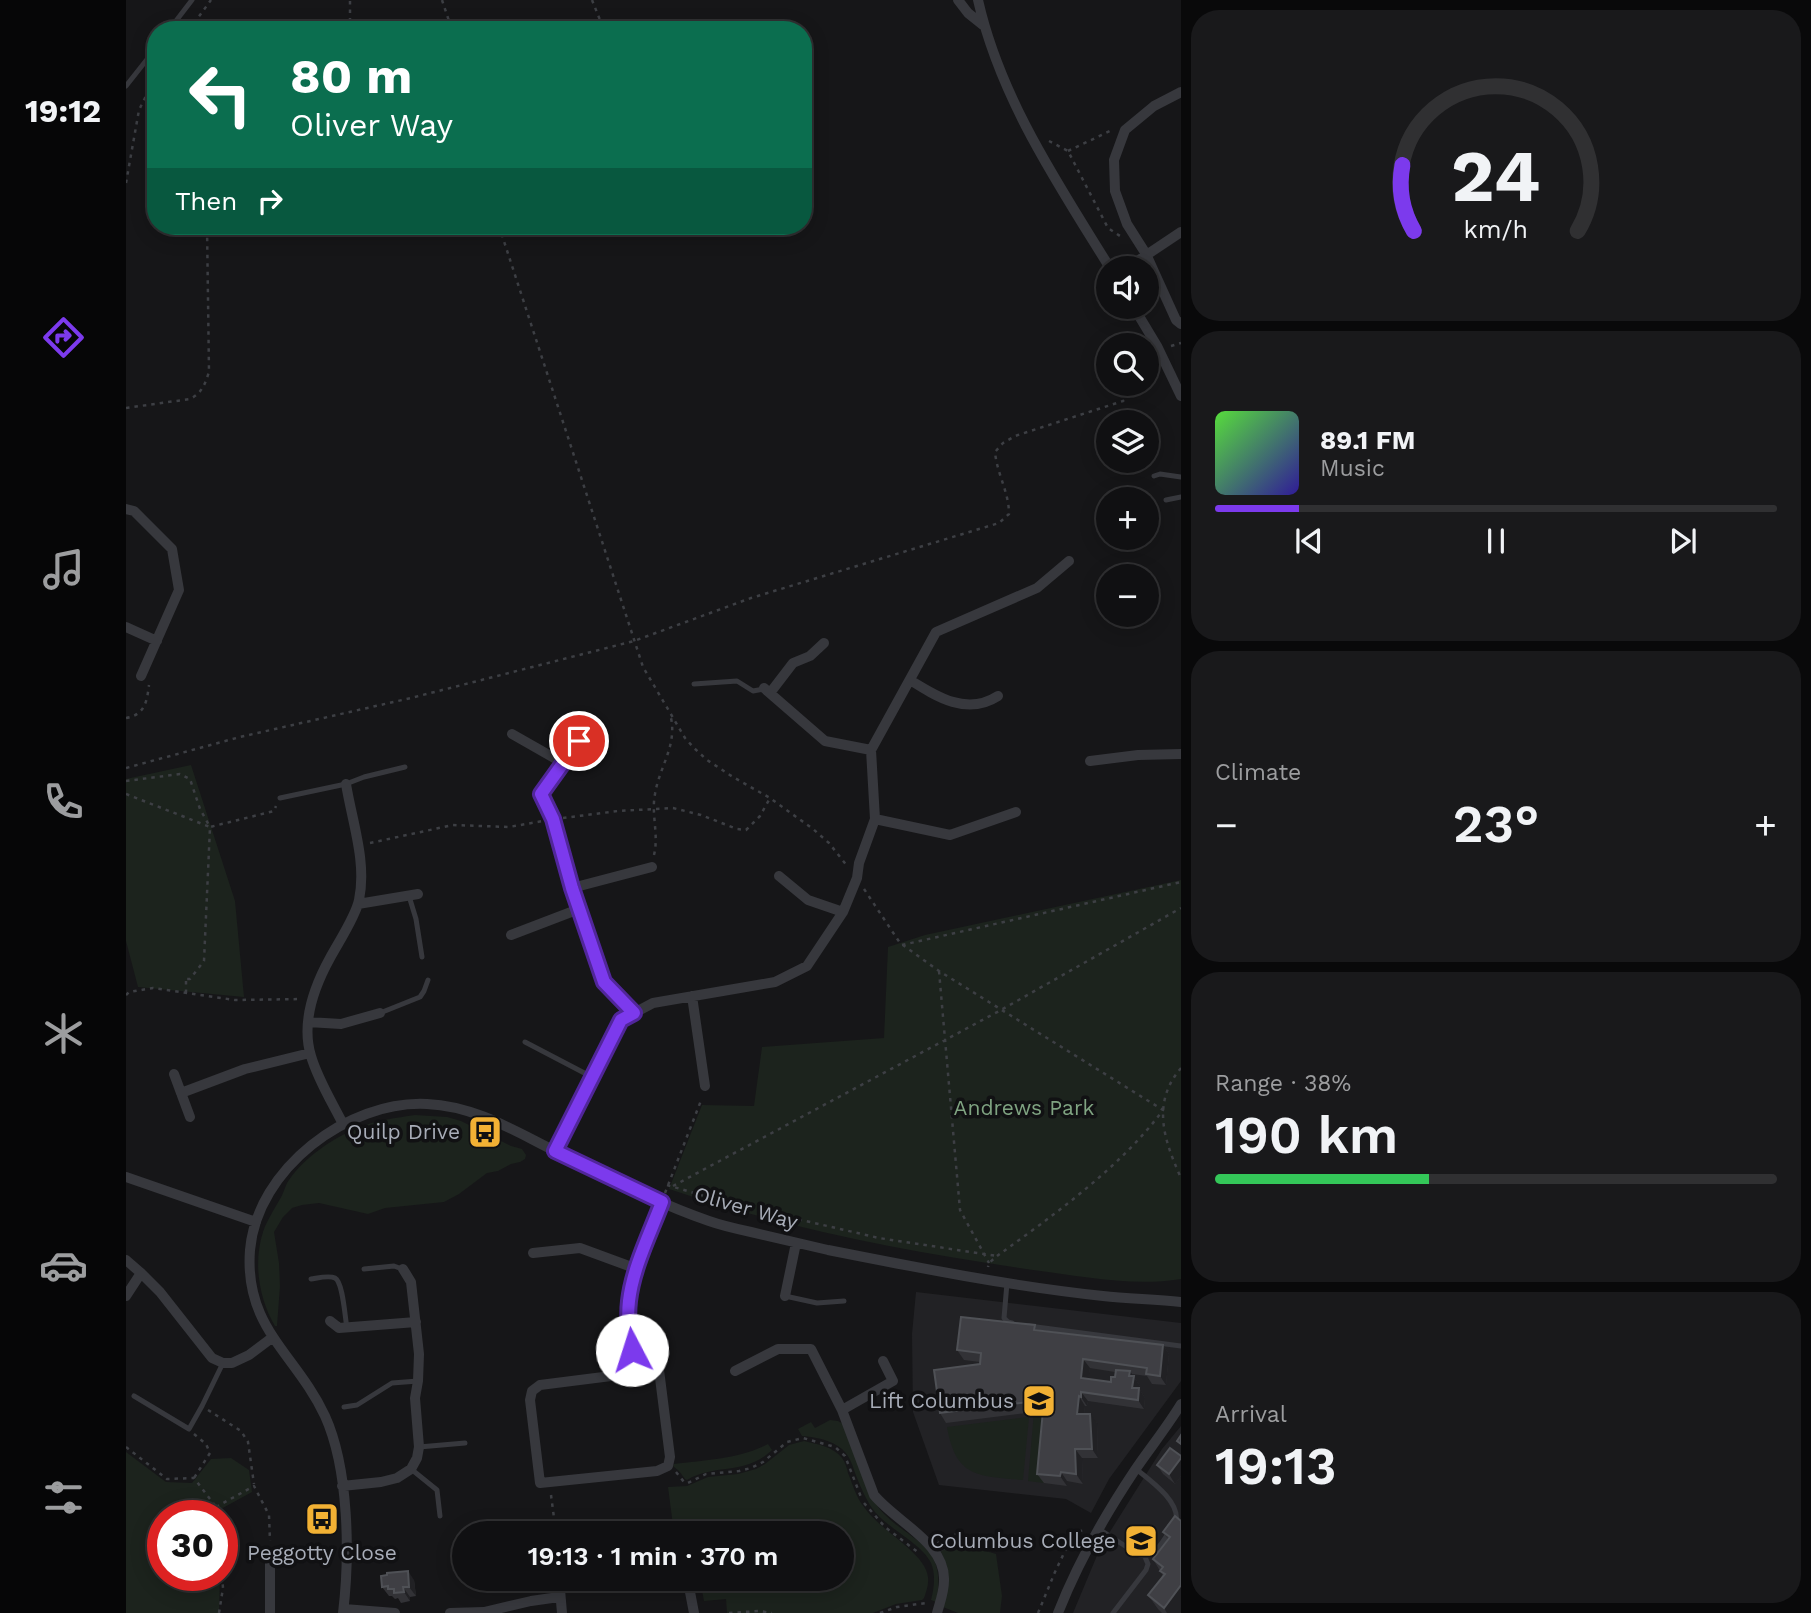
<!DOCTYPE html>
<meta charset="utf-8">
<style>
:root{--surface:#101012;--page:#19191b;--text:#f1f3f6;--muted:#9c9d9f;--line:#303032;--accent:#7c3aed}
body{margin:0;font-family:"Work Sans",sans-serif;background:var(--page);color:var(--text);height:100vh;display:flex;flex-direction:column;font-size:26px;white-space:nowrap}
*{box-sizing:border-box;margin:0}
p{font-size:23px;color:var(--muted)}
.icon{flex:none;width:38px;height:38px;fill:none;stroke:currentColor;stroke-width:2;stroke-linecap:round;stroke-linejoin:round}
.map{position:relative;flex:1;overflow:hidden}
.panel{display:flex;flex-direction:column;gap:10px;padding:10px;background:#09090a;width:630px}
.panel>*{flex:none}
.hud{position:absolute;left:21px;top:21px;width:665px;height:214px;border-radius:28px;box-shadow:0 4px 18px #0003,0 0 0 2px var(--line);background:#0b6e4f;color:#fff;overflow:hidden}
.tools{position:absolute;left:970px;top:256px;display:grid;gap:14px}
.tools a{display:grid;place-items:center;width:63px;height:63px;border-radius:50%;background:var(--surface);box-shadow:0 4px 18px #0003,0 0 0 2px var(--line);font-size:35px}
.speed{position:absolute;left:21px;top:1500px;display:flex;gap:14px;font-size:35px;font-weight:700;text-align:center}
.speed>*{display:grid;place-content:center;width:91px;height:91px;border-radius:50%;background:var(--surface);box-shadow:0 4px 18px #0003,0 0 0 2px var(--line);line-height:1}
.speed .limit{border:10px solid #d22;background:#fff;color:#111}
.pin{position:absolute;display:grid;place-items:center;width:60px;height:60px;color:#fff;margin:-30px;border:4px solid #fff;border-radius:50%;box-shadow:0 2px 7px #0007}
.me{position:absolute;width:77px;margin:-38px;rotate:355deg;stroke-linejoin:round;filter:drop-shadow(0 0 5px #0008)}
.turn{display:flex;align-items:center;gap:24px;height:147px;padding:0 28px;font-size:32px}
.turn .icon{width:91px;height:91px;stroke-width:2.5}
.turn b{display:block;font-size:49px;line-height:60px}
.then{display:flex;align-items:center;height:66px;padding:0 28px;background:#0003;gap:14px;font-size:26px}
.big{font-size:52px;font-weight:600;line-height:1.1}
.panel .tile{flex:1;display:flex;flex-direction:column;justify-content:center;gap:10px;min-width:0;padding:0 24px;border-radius:28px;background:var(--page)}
.panel .dial{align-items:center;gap:0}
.dial svg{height:182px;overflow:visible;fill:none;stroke:var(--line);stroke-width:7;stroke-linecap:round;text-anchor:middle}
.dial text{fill:var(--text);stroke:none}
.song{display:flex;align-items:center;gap:21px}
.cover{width:84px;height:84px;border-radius:10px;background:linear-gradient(135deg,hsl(110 70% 55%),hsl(250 70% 35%))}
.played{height:7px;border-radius:4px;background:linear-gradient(90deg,var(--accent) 15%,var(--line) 15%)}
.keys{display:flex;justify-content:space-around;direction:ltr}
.heat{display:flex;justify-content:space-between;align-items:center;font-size:38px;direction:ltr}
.charge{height:10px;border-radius:5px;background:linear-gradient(90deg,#34c759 38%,var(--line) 0)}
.trip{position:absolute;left:326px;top:1521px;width:402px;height:70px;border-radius:35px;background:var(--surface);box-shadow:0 4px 18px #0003,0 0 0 2px var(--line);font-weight:600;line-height:70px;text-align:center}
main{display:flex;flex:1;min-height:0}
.dock{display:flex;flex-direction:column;width:126px;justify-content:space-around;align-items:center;background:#060607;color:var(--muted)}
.dock .icon{width:49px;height:49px}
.dock .active{color:var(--accent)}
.dock b{font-size:32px;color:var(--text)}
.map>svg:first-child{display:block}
.built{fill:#222225}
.green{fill:#1c231d}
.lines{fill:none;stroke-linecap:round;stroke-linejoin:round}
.path{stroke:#3d3f44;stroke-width:2.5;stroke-dasharray:3.5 5;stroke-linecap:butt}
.lane{stroke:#37383d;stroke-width:5}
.street{stroke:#37383d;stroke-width:10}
.wall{fill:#323236;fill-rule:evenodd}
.shaded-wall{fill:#212124}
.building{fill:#3f3f44;stroke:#4f5156;stroke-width:2}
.route-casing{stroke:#51269a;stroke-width:18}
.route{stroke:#7c3aed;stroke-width:12}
.labels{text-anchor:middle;stroke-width:7;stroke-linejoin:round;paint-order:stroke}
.park-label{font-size:21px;fill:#7fa381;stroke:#111113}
.poi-label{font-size:21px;fill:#a8adb8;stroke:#111113;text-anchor:end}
.street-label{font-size:21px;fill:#a8adb8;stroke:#111113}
</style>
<main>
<nav class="dock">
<b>19:12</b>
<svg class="icon active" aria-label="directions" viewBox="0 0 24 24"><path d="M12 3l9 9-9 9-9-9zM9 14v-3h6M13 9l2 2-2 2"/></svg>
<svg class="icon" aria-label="music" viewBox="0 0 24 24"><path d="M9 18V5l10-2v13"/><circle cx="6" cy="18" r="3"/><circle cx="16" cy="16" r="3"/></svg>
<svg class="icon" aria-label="phone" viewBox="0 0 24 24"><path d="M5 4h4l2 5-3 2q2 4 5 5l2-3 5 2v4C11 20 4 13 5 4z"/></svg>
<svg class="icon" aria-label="climate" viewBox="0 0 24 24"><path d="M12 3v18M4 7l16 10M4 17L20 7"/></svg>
<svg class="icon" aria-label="car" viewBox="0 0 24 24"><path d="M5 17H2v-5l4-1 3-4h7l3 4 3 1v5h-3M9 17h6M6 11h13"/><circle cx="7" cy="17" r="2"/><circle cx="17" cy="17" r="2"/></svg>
<svg class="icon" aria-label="filters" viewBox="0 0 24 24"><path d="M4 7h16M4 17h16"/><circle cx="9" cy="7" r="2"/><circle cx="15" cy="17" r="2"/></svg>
</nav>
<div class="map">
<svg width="1055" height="1613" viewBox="0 0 1055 1613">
<rect width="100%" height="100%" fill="#161618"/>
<path class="built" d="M790,1292l265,31v58l-72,98 -18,34 -25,-14 -127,-14 -26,-73 -1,-78z
M1055,1426v187h-108l28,-67 61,-97z"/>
<path class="green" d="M65,765l44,136 9,96 -106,-10 -12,-46v-162z
M1055,880v399c-49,8 -100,-3 -148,-9 -124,-18 -246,-41 -364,-81l33,-84 52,1 8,-59 122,-9 4,-91 37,-12z
M289,1115l32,2 14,4 50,25 11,3 4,6 -1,4 -5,3 -9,2 -13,7 -11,2 -28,21 -15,8 -59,6 -17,6 -49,-11 -17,2 -10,3 -9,9 -9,15 5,31 1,23 -3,40h-2c-16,-27 -22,-63 -12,-94 4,-12 11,-22 17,-33 4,-6 5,-14 9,-19 16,-23 44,-42 69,-52 18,-8 38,-10 57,-13z
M925,1410l-7,73 -16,-2 6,-69z
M903,1417l-6,63c-45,-4 -67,-2 -76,-53z
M704,1420l8,1 5,3c7,17 13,34 19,51 3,8 6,18 11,25 28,43 77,37 63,102l-5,-2c3,-12 5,-25 0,-37 -9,-19 -42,-34 -56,-51 -8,-10 -13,-22 -18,-34 -4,-10 -6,-21 -15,-29 -11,-9 -26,-12 -40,-13l-4,-7 13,-7 4,6z
M678,1441c13,3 30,6 38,17 3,4 5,10 6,15 5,12 8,24 16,34 16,24 61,45 64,70 1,8 -2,15 -4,21l-2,2 -26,4 -23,9h-146l-1,-14 -22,2 -4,-22 142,-1v-45h-168l-6,-46 19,-1 21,-9 30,-3 18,-5 9,-5 24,-19z
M642,1444l4,6c-27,26 -56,13 -85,30l-2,-1 -6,-8 -6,-5 1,-2c32,-4 65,-5 94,-20z
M0,1452l40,30 26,1 19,-24 20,-1 18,12 3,22 -33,18v5l-56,1v59h57l-1,38h-93z
M834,1543l36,11 6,42 -2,17h-42l-15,-6 4,-41 -7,-16z"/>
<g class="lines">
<path class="path" d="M316,0l10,30
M466,0l12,30
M63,30l22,-30
M224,30v-30
M923,141l19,10 40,77 12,8
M942,151l44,-21
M0,183l13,-73 17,-34
M373,226l144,441 42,71 9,10 13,12 26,17 37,21 43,31 16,14 19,24
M999,345l2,-8 7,-4
M1045,346l10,-3
M0,408l64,-9c12,-6 15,-15 19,-27l-2,-146
M0,718c19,-3 21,-17 23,-33
M0,768l114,-31 171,-39 223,-57 117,-43 248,-75 10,-9c0,-22 -12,-40 -14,-62l8,-9 12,-7 108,-35 10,-8 1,-10
M0,781l54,-7 10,5 10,30 10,18 64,-16 2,-5
M0,794l84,33 -6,134 -14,18h-4
M437,818l55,-7 55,-3 28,7 36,14 9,1 14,-14 10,-18
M244,843l83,-18 56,2 34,-6
M528,855c5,-20 -3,-41 1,-61 4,-26 22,-48 16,-76
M738,889l36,54 39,28 224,139c-41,56 -109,105 -166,146l-8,7 -1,4
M776,945l279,-63
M813,971l21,239 29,53
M60,993v-17
M0,995l3,-3 24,-4 82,12 67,-1
M1055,1068c-30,35 -17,72 0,110
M541,1185l61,18 151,35 118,18
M547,1186l328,-176 180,-102
M539,1193l37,-95
M82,1410l33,21 7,11 6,42
M68,1434l12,10 4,9 -16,25
M0,1447l41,32 27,-1 22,29 1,9
M550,1472l8,10 4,1 18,-9 33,-3 12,-3 12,-6 24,-20 16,-4 32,9 10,9 16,41
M425,1495l5,38
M738,1503l21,24 34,26
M90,1507l38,-21 15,29 1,26
M93,1613l4,-25 -1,-13
M603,1613l30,-2 13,2
M754,1613l17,-6 29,-4 1,-3
M912,1613l17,-41 19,-40 12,-2"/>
<path class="lane" d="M43,30l23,-30
M0,86l30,-38
M1028,476l6,-2 21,3
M1040,500l15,-3
M568,684l43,-3 16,10 11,-2
M154,798l66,-14 18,-7 41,-10
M283,896l7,23 6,38
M254,1013l40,-16 4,-6 4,-11
M399,1042l67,35
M238,1269l30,-3 8,3
M185,1279c7,-1 18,-4 24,-1 8,4 10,40 12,50
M881,1283l-3,35 4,4 4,1
M659,1296l32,7 27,-2
M903,1326l152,20
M8,1396l55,33 13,-23 21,-43
M218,1407l13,-2 35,-22 26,-2
M293,1447l46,-4
M285,1469l26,21 3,26
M1010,1469c15,12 45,33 40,54
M973,1529l40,26c15,5 23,-13 31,-24
M987,1613l33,-43 2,-6 -3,-7"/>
<path class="street" d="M832,0l10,13 15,12
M852,0c22,98 80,184 132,268
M1055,92l-27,14 -29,24 -11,30 1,31 12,33 19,30 30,66 5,4
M1001,268l54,-36
M1007,306l24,40 24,50
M0,509l8,2 38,38 7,41 -38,86
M0,627l31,14
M784,680c27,17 57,36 88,16
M638,688l61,53 46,9
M644,693l23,-30 17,-7 14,-13
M386,734l51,29
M452,741l-37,53 12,25 19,69 32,94 30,31
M964,761l48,-6 43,-1
M749,819l75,16 66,-23
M653,876l29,24 35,12
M446,888l80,-21
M232,904l60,-10
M385,935l68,-26
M566,996l13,90
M182,1022l33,2 39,-11
M48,1074l16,43
M55,1093l64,-24 65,-16
M217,1124c-11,-22 -25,-44 -32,-68 -10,-33 3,-69 19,-98 8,-15 26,-42 29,-58 8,-38 -7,-79 -13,-116
M429,1151l66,-131 32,-17 122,-21 32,-16 36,-54 14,-34 2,-15 16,-44 -4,-69 65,-118 101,-44 32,-27
M0,1177l130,45
M407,1253l47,-5 57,21
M0,1260l15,13
M0,1296l15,-23 19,19 52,66 11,5h9l17,-8 24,-18
M659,1296l11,-53
M204,1321l9,7 77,-6
M609,1371l43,-22h33l31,61 32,85c22,27 72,48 70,86 0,11 -4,21 -7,32
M509,1373l-95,12 -8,6 -2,9 10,83 117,-12 11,-5 2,-9 -11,-87 -24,3c-2,-16 -7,-33 -7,-49 0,-43 19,-82 34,-122
M716,1410l51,-29 -10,-20
M216,1486l39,-4 16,-4 14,-9 6,-11 2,-11 -4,-49 3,-17 1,-27 -8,-72 -8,-13
M808,1549l23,-11 24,5
M433,1578l3,35
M564,1592l4,21
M218,1609l51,4
M144,1613v-60
M217,1613c7,-58 6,-144 -18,-197 -29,-62 -81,-88 -75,-166 7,-81 98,-150 177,-146 47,2 86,26 126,46 51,25 103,53 156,71 14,5 28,8 42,11 25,6 51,12 77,18 91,18 182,36 275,46 26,3 52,3 78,6
M324,1613l34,-1 47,-11 28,-4
M932,1613c20,-51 47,-98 77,-143 15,-22 32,-43 46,-66"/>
</g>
<path class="wall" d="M912,1330l125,15 6,9 -3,31 -14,-1 -5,-8 -15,-2 8,12v4l5,8 -1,11 -56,-8 -1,5h-2l-1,8 13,9 1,35h-16l1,26 -16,-3v5l-23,-3 -7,-9 6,-63 -97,12 -6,-10 40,-49v-2l-16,-2 -7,-10zM964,1368l25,4v5l-4,5 -23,-3z
M1055,1456v20l-6,8 -12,-10 -6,-9z
M1055,1521v91l-1,1h-18l-4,-4 -10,-14 15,-19 -10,-17 15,-19 -5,-8z
M288,1580l2,16 -6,1v4l-9,2 -3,-5 -3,1 -3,-3h-3l-7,-9z"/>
<path class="shaded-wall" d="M1037,1345l6,9 -3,31 -6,-9z
M957,1359l7,9 -3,20 -6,-10z
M1004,1371l10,15v4l5,8 -1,11 -6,-9 -6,-12 -3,-12z
M955,1392l7,9 -1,5 -6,-9z
M953,1396l6,10 -2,18 -6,-10z
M964,1414l7,9 1,35 -6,-9z
M949,1449l7,9 1,26 -7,-10z
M1055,1458v18l-6,8 -6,-10z
M935,1472l6,9v5l-7,-10z
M282,1571l6,9 2,16 -7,-9z
M1055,1585v27l-1,1h-13l-3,-5z
M277,1587l7,10v4l-6,-9z"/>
<path class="building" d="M835,1317l74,8 -1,5 129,15 -3,31 -14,-2 1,-6 -64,-9 -2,19 30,4v-5h4l1,-7 14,1 -1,5h5l-2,12h7l-1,12 -57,-8v5l-2,-1 -2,18h13l2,35h-17l1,25 -15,-2 -1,4 -23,-2 7,-74 -104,13 -6,-43 46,-6 1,-11 -24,-3z
M1055,1435v9l-4,-3z
M1044,1448l11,8v2l-12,16 -12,-9z
M1049,1516l6,5v64l-17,23 -16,-13 17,-21 -5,-3 3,-4 -10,-8 17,-22 -7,-5z
M282,1571l1,16h-6l1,5 -10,1v-4h-6v-3l-6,1 -1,-11 6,-1v-2z"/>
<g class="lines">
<defs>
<path id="route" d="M453,741l-38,53 12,25 19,69 32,94 30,31 -13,7 -66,131 107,51c-12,32 -29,65 -33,99 -2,17 0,33 3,49"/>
</defs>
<use href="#route" class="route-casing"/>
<use href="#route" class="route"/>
</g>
<defs>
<symbol id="bus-square" viewBox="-11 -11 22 22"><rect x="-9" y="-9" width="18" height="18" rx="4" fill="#f2b134" stroke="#111113"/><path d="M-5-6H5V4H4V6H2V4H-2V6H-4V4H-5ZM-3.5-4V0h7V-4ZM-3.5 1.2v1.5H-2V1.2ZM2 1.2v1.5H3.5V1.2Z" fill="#111"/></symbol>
<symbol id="school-square" viewBox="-11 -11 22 22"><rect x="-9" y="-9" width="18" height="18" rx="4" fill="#f2b134" stroke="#111113"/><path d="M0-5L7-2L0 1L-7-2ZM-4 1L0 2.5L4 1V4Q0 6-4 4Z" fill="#111"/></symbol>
</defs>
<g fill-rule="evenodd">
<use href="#bus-square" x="340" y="1113" width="38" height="38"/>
<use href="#school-square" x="894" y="1382" width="38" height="38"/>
<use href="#bus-square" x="177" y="1500" width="38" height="38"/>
<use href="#school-square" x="996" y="1522" width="38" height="38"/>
</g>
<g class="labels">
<g class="park-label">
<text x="898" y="1115">Andrews Park</text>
</g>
<g class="poi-label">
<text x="334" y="1139">Quilp Drive</text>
<text x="888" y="1408">Lift Columbus</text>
<text x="990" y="1548">Columbus College</text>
<text x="196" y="1560" text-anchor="middle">Peggotty Close</text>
</g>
<g class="street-label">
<text transform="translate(620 1208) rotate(16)" y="7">Oliver Way</text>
</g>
</g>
</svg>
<div class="tools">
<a><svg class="icon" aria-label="sound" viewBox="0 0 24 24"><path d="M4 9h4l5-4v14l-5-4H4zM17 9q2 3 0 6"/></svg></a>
<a><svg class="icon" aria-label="search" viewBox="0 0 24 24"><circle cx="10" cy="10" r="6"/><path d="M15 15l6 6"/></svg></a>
<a><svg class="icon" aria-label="layers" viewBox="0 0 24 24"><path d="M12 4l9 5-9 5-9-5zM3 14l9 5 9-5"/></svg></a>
<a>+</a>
<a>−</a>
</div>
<div class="speed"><div class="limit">30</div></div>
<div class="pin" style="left:453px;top:741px;background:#d93025"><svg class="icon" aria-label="arrive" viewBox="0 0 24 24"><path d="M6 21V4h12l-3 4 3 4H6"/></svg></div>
<svg class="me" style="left:506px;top:1350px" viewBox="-20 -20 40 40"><circle r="19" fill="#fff"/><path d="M0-13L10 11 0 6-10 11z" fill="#7c3aed"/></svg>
<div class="trip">19:13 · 1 min · 370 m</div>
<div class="hud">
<div class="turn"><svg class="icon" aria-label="left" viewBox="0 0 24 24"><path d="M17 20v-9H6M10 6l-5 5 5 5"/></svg><div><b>80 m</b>Oliver Way</div></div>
<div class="then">Then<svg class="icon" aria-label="right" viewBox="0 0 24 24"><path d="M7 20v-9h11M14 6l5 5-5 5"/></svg></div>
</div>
</div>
<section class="panel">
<div class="tile dial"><svg viewBox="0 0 100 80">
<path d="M14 69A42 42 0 1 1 86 69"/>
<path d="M14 69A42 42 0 0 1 9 40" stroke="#7c3aed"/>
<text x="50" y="56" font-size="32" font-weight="700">24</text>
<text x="50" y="72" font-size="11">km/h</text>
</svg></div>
<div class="tile">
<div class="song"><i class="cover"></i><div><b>89.1 FM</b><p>Music</p></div></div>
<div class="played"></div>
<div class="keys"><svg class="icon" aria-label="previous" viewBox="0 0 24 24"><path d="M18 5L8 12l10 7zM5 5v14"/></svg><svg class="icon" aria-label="pause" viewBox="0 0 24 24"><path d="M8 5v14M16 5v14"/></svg><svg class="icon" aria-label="next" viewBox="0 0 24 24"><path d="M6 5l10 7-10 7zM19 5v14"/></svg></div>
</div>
<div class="tile"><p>Climate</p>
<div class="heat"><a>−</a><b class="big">23°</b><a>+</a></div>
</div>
<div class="tile"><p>Range · 38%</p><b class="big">190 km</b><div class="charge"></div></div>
<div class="tile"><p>Arrival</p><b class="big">19:13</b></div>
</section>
</main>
